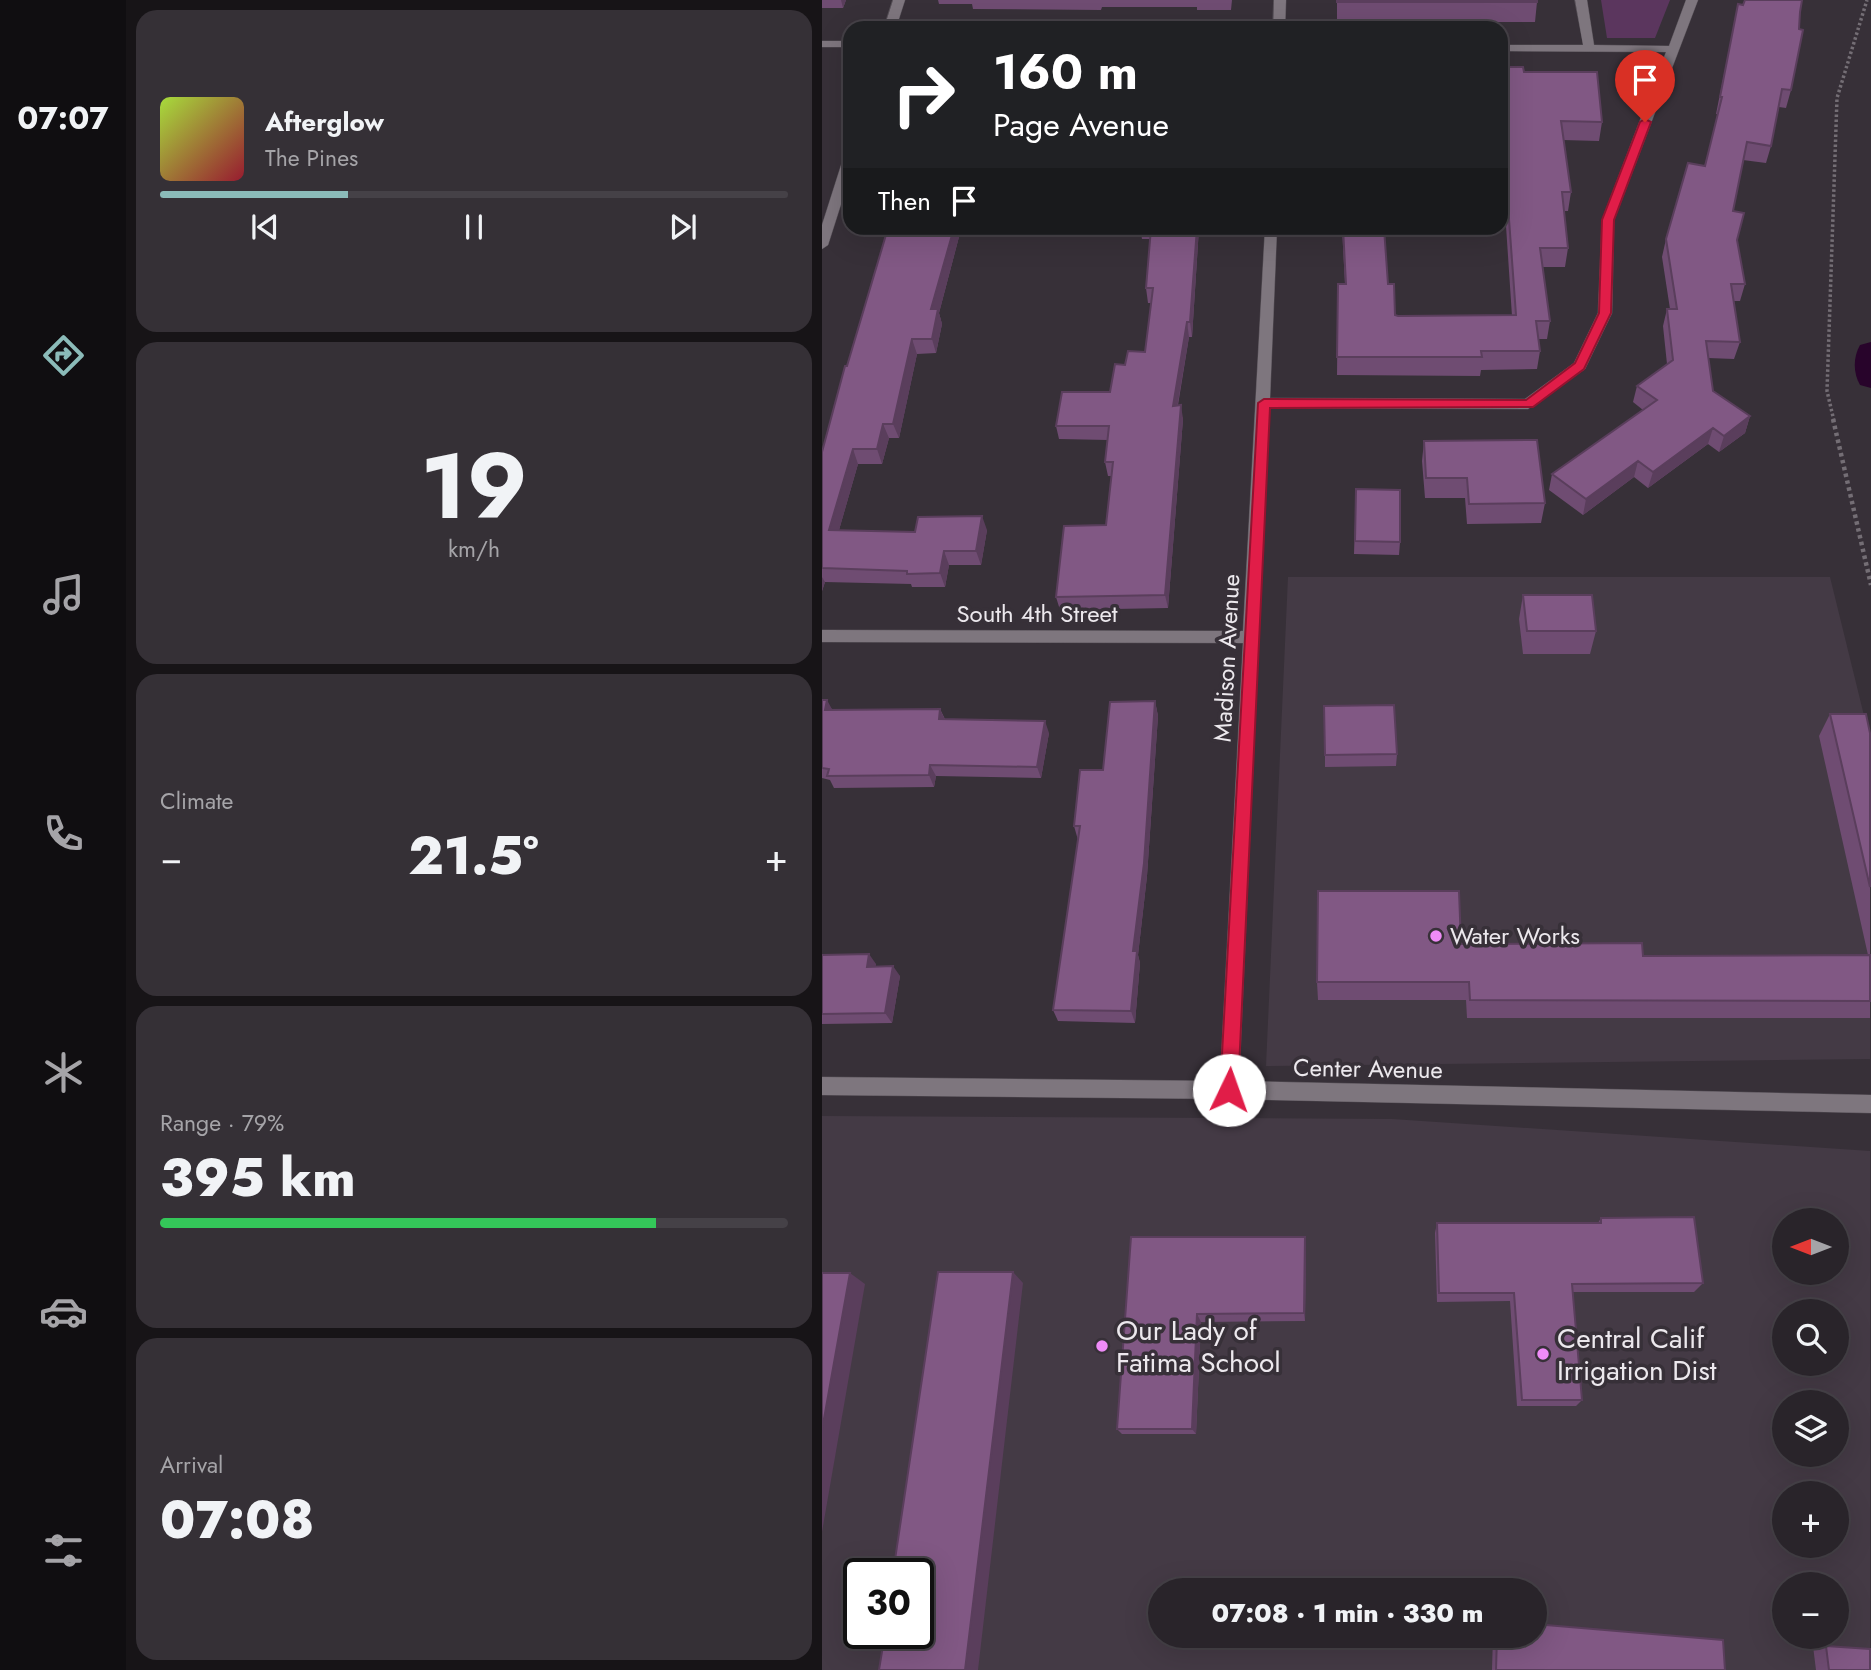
<!DOCTYPE html>
<meta charset="utf-8">
<style>
:root{--surface:#29242a;--page:#353036;--text:#f1f3f6;--muted:#a5a4a8;--line:#454147;--accent:#8bbbb9}
body{margin:0;font-family:Jost,sans-serif;background:var(--page);color:var(--text);height:100vh;display:flex;flex-direction:column;font-size:26px;white-space:nowrap}
*{box-sizing:border-box;margin:0}
p{font-size:23px;color:var(--muted)}
.icon{flex:none;width:38px;height:38px;fill:none;stroke:currentColor;stroke-width:2;stroke-linecap:round;stroke-linejoin:round}
.map{position:relative;flex:1;overflow:hidden}
.sheet{display:flex;flex-direction:column;gap:10px;padding:10px;background:#171417;width:696px}
.sheet>*{flex:none}
.guide{position:absolute;left:21px;top:21px;width:665px;height:214px;border-radius:21px;box-shadow:0 7px 28px #0002,0 0 0 2px var(--line);background:#202124;color:#fff;overflow:hidden}
.needle{width:46px;rotate:270deg}
.tools{position:absolute;left:950px;top:1208px;display:grid;gap:14px}
.tools a{display:grid;place-items:center;width:77px;height:77px;border-radius:50%;background:var(--surface);box-shadow:0 7px 28px #0002,0 0 0 2px var(--line);font-size:35px}
.speed{position:absolute;left:21px;top:1558px;display:flex;gap:14px;font-size:35px;font-weight:700;text-align:center}
.speed>*{display:grid;place-content:center;width:91px;height:91px;border-radius:50%;background:var(--surface);box-shadow:0 7px 28px #0002,0 0 0 2px var(--line);line-height:1}
.speed .limit{border:4px solid #111;border-radius:10px;background:#fff;color:#111}
.pin{position:absolute;display:grid;place-items:center;width:60px;height:60px;color:#fff;margin:-72px -30px;border-radius:50% 50% 50% 0;rotate:-45deg;box-shadow:0 0 7px #0007}
.pin .icon{rotate:45deg}
.me{position:absolute;width:77px;margin:-38px;rotate:3deg;stroke-linejoin:round;filter:drop-shadow(0 0 5px #0008)}
.turn{display:flex;align-items:center;gap:24px;height:147px;padding:0 35px;font-size:32px}
.turn .icon{width:91px;height:91px;stroke-width:2.5}
.turn b{display:block;font-size:49px;line-height:60px}
.then{display:flex;align-items:center;height:66px;padding:0 35px;background:#0003;gap:14px;font-size:26px}
.big{font-size:52px;font-weight:800;line-height:1.1}
.sheet .card{flex:1;display:flex;flex-direction:column;justify-content:center;gap:10px;min-width:0;padding:0 24px;border-radius:21px;background:var(--page)}
.sheet .dial{align-items:center;gap:0}
.dial b{font-size:91px;line-height:1}
.song{display:flex;align-items:center;gap:21px}
.cover{width:84px;height:84px;border-radius:10px;background:linear-gradient(135deg,hsl(80 70% 55%),hsl(350 70% 35%))}
.played{height:7px;border-radius:4px;background:linear-gradient(90deg,var(--accent) 30%,var(--line) 30%)}
.keys{display:flex;justify-content:space-around;direction:ltr}
.heat{display:flex;justify-content:space-between;align-items:center;font-size:38px;direction:ltr}
.charge{height:10px;border-radius:5px;background:linear-gradient(90deg,#34c759 79%,var(--line) 0)}
.trip{position:absolute;left:326px;top:1578px;width:399px;height:70px;border-radius:35px;background:var(--surface);box-shadow:0 7px 28px #0002,0 0 0 2px var(--line);font-weight:800;line-height:70px;text-align:center}
main{display:flex;flex:1;min-height:0}
.tabs{display:flex;flex-direction:column;width:126px;justify-content:space-around;align-items:center;background:#100e11;color:var(--muted)}
.tabs .icon{width:49px;height:49px}
.tabs .current{color:var(--accent)}
.tabs b{font-size:32px;color:var(--text)}
.map>svg:first-child{display:block}
.built{fill:#443a45;fill-rule:evenodd}
.green{fill:#5b365e}
.lines{fill:none;stroke-linecap:round;stroke-linejoin:round}
.canal{fill:#28042b;fill-rule:evenodd}
.minor-casing{stroke:#544e55;stroke-width:1}
.path-far1{stroke:#746e75;stroke-width:3.5;stroke-dasharray:2.5 2.5;stroke-linecap:butt}
.path{stroke:#746e75;stroke-width:4.5;stroke-dasharray:3.5 3.5;stroke-linecap:butt}
.minor{fill:#7e767e;fill-rule:evenodd}
.wall{fill:#6f4c72}
.shaded-wall{fill:#5a3e5c}
.building{fill:#815884;stroke:#5a3e5c;stroke-width:2}
.route{fill:#e11d48;stroke:#92132f;stroke-width:2}
.poi-dot{fill:#ef8bf7;stroke:#373038;stroke-width:2.5}
.labels{text-anchor:middle;stroke-width:7;stroke-linejoin:round;paint-order:stroke}
.street-label{font-size:24px;fill:#ece8ed;stroke:#373038}
.poi-label{font-size:24px;fill:#ece8ed;stroke:#373038;text-anchor:start}
.near-poi-label{font-size:28px;fill:#ece8ed;stroke:#373038;text-anchor:start}
</style>
<main>
<nav class="tabs">
<b>07:07</b>
<svg class="icon current" aria-label="directions" viewBox="0 0 24 24"><path d="M12 3l9 9-9 9-9-9zM9 14v-3h6M13 9l2 2-2 2"/></svg>
<svg class="icon" aria-label="music" viewBox="0 0 24 24"><path d="M9 18V5l10-2v13"/><circle cx="6" cy="18" r="3"/><circle cx="16" cy="16" r="3"/></svg>
<svg class="icon" aria-label="phone" viewBox="0 0 24 24"><path d="M5 4h4l2 5-3 2q2 4 5 5l2-3 5 2v4C11 20 4 13 5 4z"/></svg>
<svg class="icon" aria-label="climate" viewBox="0 0 24 24"><path d="M12 3v18M4 7l16 10M4 17L20 7"/></svg>
<svg class="icon" aria-label="car" viewBox="0 0 24 24"><path d="M5 17H2v-5l4-1 3-4h7l3 4 3 1v5h-3M9 17h6M6 11h13"/><circle cx="7" cy="17" r="2"/><circle cx="17" cy="17" r="2"/></svg>
<svg class="icon" aria-label="filters" viewBox="0 0 24 24"><path d="M4 7h16M4 17h16"/><circle cx="9" cy="7" r="2"/><circle cx="15" cy="17" r="2"/></svg>
</nav>
<section class="sheet">
<div class="card">
<div class="song"><i class="cover"></i><div><b>Afterglow</b><p>The Pines</p></div></div>
<div class="played"></div>
<div class="keys"><svg class="icon" aria-label="previous" viewBox="0 0 24 24"><path d="M18 5L8 12l10 7zM5 5v14"/></svg><svg class="icon" aria-label="pause" viewBox="0 0 24 24"><path d="M8 5v14M16 5v14"/></svg><svg class="icon" aria-label="next" viewBox="0 0 24 24"><path d="M6 5l10 7-10 7zM19 5v14"/></svg></div>
</div>
<div class="card dial"><b>19</b><p>km/h</p></div>
<div class="card"><p>Climate</p>
<div class="heat"><a>−</a><b class="big">21.5°</b><a>+</a></div>
</div>
<div class="card"><p>Range · 79%</p><b class="big">395 km</b><div class="charge"></div></div>
<div class="card"><p>Arrival</p><b class="big">07:08</b></div>
</section>
<div class="map">
<svg width="1049" height="1670" viewBox="0 0 1049 1670">
<rect width="100%" height="100%" fill="#373038"/>
<path class="built" d="M466,577h542l40,163v319l-604,7z
M0,1116l570,3 478,32v519h-1048zM962,1220h53v52h-53zM962,1311h53v52h-53zM962,1402h53v52h-53zM962,1493h53v52h-53zM37,1573h59v60h-59zM962,1584h53v52h-53zM338,1591h374v45h-374z"/>
<path class="green" d="M779,0h69l-15,38h-48z"/>
<g class="lines">
<path class="canal" d="M1049,342v46l-11,-3c-7,-12 -7,-28 0,-40z"/>
<defs>
<path id="minor" d="M71,0h12l-9,28h-12z
M452,0h12l-1,28h-12z
M753,0h12l7,45 75,1 17,-46h12l-84,220 -2,93 -27,56 -57,40 -259,-1 -30,673 632,14v18l-642,-14 -407,-4v-18l398,4 23,-438 -421,-1v-12l421,1 22,-403h12l-7,170 255,1 49,-36 24,-50 4,-93 64,-168 -165,-1v-6h82z
M0,41h28v6h-28z
M28,152v24l-22,69 -6,4v-24l22,-69z"/>
</defs>
<use href="#minor" class="minor-casing"/>
<path class="path-far1" d="M1012,421l-7,-30 10,-293 30,-98"/>
<path class="path" d="M1011,419l38,166"/>
<use href="#minor" class="minor"/>
</g>
<path class="wall" d="M0,0h24l-3,8h-21z
M116,0h294l-1,10h-34v-3h-95l-1,3 -128,-1 -1,-5h-33z
M515,0l200,2 -2,20h-198z
M916,4l62,8 -9,78 -5,18 -7,-1 -8,39 -5,17 -23,-3 -10,51 4,29 8,44 -5,17h-6l6,41 -6,17 -26,-1 5,33 37,25 -5,17 -26,19 -11,-8 -60,44 -14,-11 -51,38 -34,-25 3,-16 91,-64 -10,-8 4,-16 30,-22 -4,-38 4,-17h3l-8,-52 4,-18 39,-73 13,-52h-2z
M679,67l23,5 78,50 -3,19 -36,-1 8,52 -3,19h-4l4,37 -3,19h-22l7,54 -3,18h-9l2,12 -3,18 -56,1 -1,6 -143,-1 1,-91h7l-3,-56h42l4,56 7,31 3,1h114l-7,-105h-4z
M66,228h82l-1,5h-9l-21,80 3,11 -6,29 -19,1 -18,84h-10l-7,26h-24l-19,66 76,2 72,-2 -6,35h-32l-4,22h-33l-1,-3 -86,-2 -3,9v-139z
M318,228h59l-7,109h-3l-11,68 5,14 -15,189 -108,2 -4,-13 50,-72 6,-49h-4l-3,-14 3,-22 -49,-1 -3,-13 54,-34 15,-27 20,-13 6,-49h-3l-2,-15 4,-49h-8z
M602,441l121,62 -4,20 -74,1 -2,-26h-40l-3,-37z
M534,489l44,53 -1,13 -45,-1z
M701,595l73,36 -6,23h-67l-4,-35z
M0,700l11,10 107,-1 5,10 104,14 -8,45 -105,-2 -2,11 -100,1 -4,-8 -8,-2z
M333,701l3,15 -11,160 -9,79 2,8 -5,60 -77,-2 -5,-11 25,-170 -4,-14 29,-56z
M1008,714l40,19v285h-403l-1,-18h-148l-1,-18 144,-38 182,12 225,-1 -49,-219z
M575,754l-1,12 -71,1v-12z
M0,955l54,9 -1,3 25,9 -8,47 -70,1z
M779,1218l102,65 -9,9h-121l9,108 -6,6h-59l-7,-105 -73,1 -2,-69 2,-10h161z
M309,1237l175,9 -1,75 -104,1 -5,112h-74l-5,-5z
M671,1636h41l191,34h-233z
M991,1646h13l44,24h-54z"/>
<path class="shaded-wall" d="M19,0h5l-3,8z
M132,228h5l1,5 -21,80 3,11 -6,29 -4,-14 -1,-30z
M375,228h2l-7,109 -2,-15z
M365,322l2,15 -14,83 -2,-14z
M90,339l5,15 -18,84 -6,-14z
M359,405l2,14 -15,189 -3,-13z
M928,416l-5,17 -26,19 5,-16z
M61,424l6,14 -7,26 -5,-15z
M891,428l-5,16 -60,44 5,-16z
M31,449l5,15 -23,80 -6,-14z
M816,461l-4,16 -51,38 3,-16z
M160,516l5,14 -6,35 -5,-14z
M122,551l5,14 -4,22 -5,-14z
M0,577l3,5 -3,9z
M5,700l7,13 -9,-3z
M333,701l3,15 -11,160 -9,79 2,8 -5,60 -4,-12 2,-60z
M118,709l6,13 -7,-3z
M223,721l4,12 -8,45 -4,-11z
M108,765l6,11 -2,11 -5,-12z
M47,954l7,10 -2,13 -7,-10z
M71,966l7,10 -8,47 -7,-10z
M483,1237l1,9 -1,75 -1,-8z
M191,1272l10,11 -45,387h-13z
M28,1273l15,11 -43,248v-102z
M375,1314l4,8 -5,112 -4,-5z"/>
<path class="building" d="M515,0h200v2h-200z
M923,0h57l-2,12 -1,17 4,1 -12,60 -9,-1 -11,57 -24,-4 -14,69 11,2 -7,27 8,44h-14l9,58 -34,-1 7,50 37,25 -26,20 -11,-8 -60,44 -15,-11 -52,38 -34,-25 105,-74 -20,-14 36,-26 -6,-51h10l-11,-70 22,-76 17,3 17,-69h-2l18,-93 5,1z
M679,67h22l1,5h73l5,50 -41,-1 10,71h-9l6,56h-28l10,73h-14l4,30h-59l1,6h-145l1,-73h8l-3,-56h41l4,56h6l1,31 3,1 118,-1 -9,-123h-6z
M66,228h66l-23,81h7l-6,30h-20l-19,85h-10l-6,25h-24l-24,81 86,2 3,-15 64,-1 -6,35h-32l-4,22 -33,1v-3l-85,-3v-116l23,-86h2z
M329,228h46l-7,94h-3l-14,84 8,-1 -16,190 -109,2 8,-71 42,-1 7,-63h-8l4,-36h-53l6,-34h48l5,-28 10,1 3,-14 17,1 8,-64h-7z
M715,440l8,63 -76,1 -2,-26h-41l-2,-37z
M534,489l44,1v52l-45,-1z
M701,595h69l4,36h-69z
M0,700h5l-2,10 115,-1 -1,10 106,2 -8,46 -107,-2 -1,10 -102,1 2,-7 -7,-1z
M333,701l-11,162 -11,88h4l-6,60 -78,-1 27,-184h-6l6,-56h23l7,-68z
M572,705l3,49 -72,1 -1,-49z
M1008,714h36l4,19v154z
M496,891h141l2,53 181,-1 1,13 227,-1v46l-400,-1 -1,-18h-152z
M47,954l-2,13 26,-1 -8,47 -63,1v-59z
M872,1217l9,66 -131,1 10,116h-60l-8,-107h-75l-2,-70h164v-5z
M309,1237h174l-1,76 -107,1 -5,115h-75z
M116,1272h75l-48,398h-86l6,-37h33v-60h-25z
M0,1273h28l-28,157z
M712,1624l189,16 2,30h-229l1,-34h37z
M1004,1646l44,3v21h-41z"/>
<path class="route" d="M823,119l6,3 -37,98 -3,93 -27,56 -51,38 -263,1 -32,682 -3,6 -6,3 -7,-3 -2,-6 38,-687 6,-4 262,1 49,-37 24,-50 3,-93 38,-98z"/>
<g class="poi-dot">
<circle cx="614" cy="936" r="7"/>
<circle cx="280" cy="1346" r="7"/>
<circle cx="721" cy="1354" r="7"/>
</g>
<g class="labels">
<g class="street-label">
<text x="215" y="622">South 4th Street</text>
<text transform="translate(405 658) rotate(-87)" y="8">Madison Avenue</text>
<text transform="translate(546 1069) rotate(1)" y="8">Center Avenue</text>
</g>
<g class="poi-label">
<text x="628" y="944">Water Works</text>
</g>
<g class="near-poi-label">
<text x="294" y="1340">Our Lady of<tspan x="294" dy="32">Fatima School</tspan></text>
<text x="735" y="1348">Central Calif<tspan x="735" dy="32">Irrigation Dist</tspan></text>
</g>
</g>
</svg>
<div class="tools">
<a><svg class="needle" viewBox="-14 -14 28 28"><path d="M0-13l5 13h-10z" fill="#e53935"/><path d="M0 13l5-13h-10z" fill="#a5a4a8"/></svg></a>
<a><svg class="icon" aria-label="search" viewBox="0 0 24 24"><circle cx="10" cy="10" r="6"/><path d="M15 15l6 6"/></svg></a>
<a><svg class="icon" aria-label="layers" viewBox="0 0 24 24"><path d="M12 4l9 5-9 5-9-5zM3 14l9 5 9-5"/></svg></a>
<a>+</a>
<a>−</a>
</div>
<div class="speed"><div class="limit">30</div></div>
<div class="pin" style="left:823px;top:122px;background:#d93025"><svg class="icon" aria-label="arrive" viewBox="0 0 24 24"><path d="M6 21V4h12l-3 4 3 4H6"/></svg></div>
<svg class="me" style="left:407px;top:1090px" viewBox="-20 -20 40 40"><circle r="19" fill="#fff"/><path d="M0-13L10 11 0 6-10 11z" fill="#e11d48"/></svg>
<div class="trip">07:08 · 1 min · 330 m</div>
<div class="guide">
<div class="turn"><svg class="icon" aria-label="right" viewBox="0 0 24 24"><path d="M7 20v-9h11M14 6l5 5-5 5"/></svg><div><b>160 m</b>Page Avenue</div></div>
<div class="then">Then<svg class="icon" aria-label="arrive" viewBox="0 0 24 24"><path d="M6 21V4h12l-3 4 3 4H6"/></svg></div>
</div>
</div>
</main>
